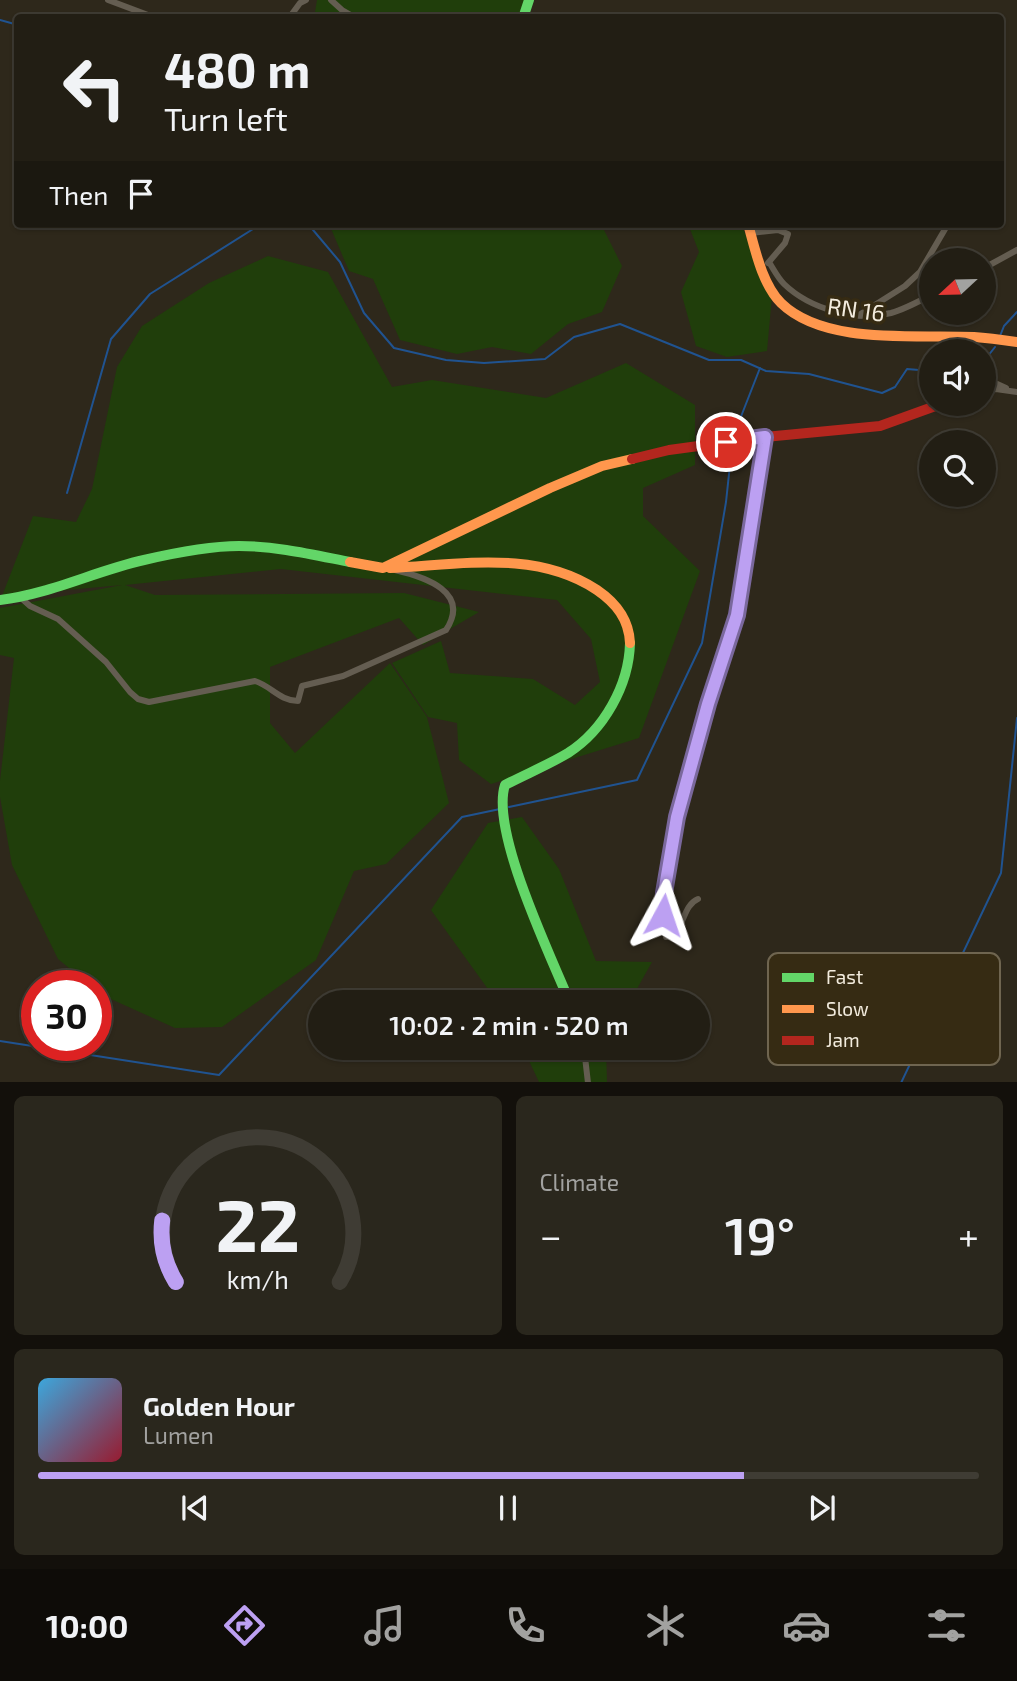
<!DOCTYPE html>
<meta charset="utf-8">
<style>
:root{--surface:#221e14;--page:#2a271d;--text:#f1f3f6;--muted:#a2a2a0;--line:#3f3c34;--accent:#bca0f2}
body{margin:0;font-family:"Exo 2",sans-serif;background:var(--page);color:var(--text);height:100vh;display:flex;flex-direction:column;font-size:26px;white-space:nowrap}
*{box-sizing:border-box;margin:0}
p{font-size:23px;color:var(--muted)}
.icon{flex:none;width:38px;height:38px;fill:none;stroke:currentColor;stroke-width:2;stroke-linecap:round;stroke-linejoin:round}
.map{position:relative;height:1082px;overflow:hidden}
.details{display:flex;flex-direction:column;gap:14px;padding:14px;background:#13100b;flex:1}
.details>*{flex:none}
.top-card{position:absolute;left:14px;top:14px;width:990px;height:214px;border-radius:7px;box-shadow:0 2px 5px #0004,0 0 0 2px var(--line);background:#221e14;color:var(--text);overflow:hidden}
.needle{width:46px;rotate:248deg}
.controls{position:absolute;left:919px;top:248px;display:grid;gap:14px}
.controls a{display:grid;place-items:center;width:77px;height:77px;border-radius:50%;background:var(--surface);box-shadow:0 2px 5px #0004,0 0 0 2px var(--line);font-size:35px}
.speed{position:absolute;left:21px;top:970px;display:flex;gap:14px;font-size:35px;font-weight:700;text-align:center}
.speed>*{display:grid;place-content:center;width:91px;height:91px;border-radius:50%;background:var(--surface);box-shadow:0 2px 5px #0004,0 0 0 2px var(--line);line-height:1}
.speed .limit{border:10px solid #d22;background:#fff;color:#111}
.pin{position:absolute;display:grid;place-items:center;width:60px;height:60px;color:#fff;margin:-30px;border:4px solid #fff;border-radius:50%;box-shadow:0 2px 7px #0007}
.me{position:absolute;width:77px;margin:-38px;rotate:5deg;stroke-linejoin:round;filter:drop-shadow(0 0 5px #0008)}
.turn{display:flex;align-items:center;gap:24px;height:147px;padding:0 35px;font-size:32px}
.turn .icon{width:91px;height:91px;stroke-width:2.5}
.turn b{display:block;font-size:49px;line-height:60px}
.then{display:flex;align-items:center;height:66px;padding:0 35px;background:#0003;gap:14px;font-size:26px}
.big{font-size:52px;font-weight:600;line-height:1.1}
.details .tile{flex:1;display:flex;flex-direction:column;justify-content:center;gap:10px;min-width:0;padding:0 24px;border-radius:10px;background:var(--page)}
.details .dial{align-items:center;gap:0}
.dial svg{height:182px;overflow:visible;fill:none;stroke:var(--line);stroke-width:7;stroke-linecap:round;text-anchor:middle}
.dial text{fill:var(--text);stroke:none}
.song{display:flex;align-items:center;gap:21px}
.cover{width:84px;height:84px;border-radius:10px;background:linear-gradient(135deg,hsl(200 70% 55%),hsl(350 70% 35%))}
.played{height:7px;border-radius:4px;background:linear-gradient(90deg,var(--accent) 75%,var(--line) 75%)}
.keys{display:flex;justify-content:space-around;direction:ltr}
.heat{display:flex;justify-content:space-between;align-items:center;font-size:38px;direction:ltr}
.details .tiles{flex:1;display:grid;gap:14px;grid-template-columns:1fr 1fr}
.tile:last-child{grid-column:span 2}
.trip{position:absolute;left:308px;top:990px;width:402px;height:70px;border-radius:35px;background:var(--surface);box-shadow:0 2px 5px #0004,0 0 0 2px var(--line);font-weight:600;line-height:70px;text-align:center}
.dock{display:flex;height:112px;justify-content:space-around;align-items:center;background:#0e0c08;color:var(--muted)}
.dock .icon{width:49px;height:49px}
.dock .active{color:var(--accent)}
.dock b{font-size:32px;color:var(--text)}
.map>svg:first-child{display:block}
.green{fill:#203e0b}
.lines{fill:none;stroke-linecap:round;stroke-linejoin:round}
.stream{stroke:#205390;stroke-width:2}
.street{stroke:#645d51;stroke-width:6}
.fast{stroke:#63d668;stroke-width:10}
.slow{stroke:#ff974d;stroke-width:10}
.jam{stroke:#b3261e;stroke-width:10}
.route-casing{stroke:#7a689d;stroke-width:18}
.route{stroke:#bca0f2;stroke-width:12}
.labels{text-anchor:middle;stroke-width:7;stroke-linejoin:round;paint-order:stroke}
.street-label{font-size:23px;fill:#f3ecde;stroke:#362b13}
.key{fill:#362b13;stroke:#6f6550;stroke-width:2}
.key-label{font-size:19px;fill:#f3ecde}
</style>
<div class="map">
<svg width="1017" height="1083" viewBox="0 0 1017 1083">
<rect width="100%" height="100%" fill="#2e281b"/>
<path class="green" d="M317,0h216l-12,17 -207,1z
M329,224h272l21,42 -20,46 -34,12 -37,30 -39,-7 -35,7 -57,-14 -27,-61 -24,-8z
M688,224h53l31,72 -5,55 -40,6 -31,-11 -15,-54 18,-40z
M268,256l60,16 64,115 40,-7 114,18 80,-35 69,42v60l-52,23v28l57,55 -61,167 -148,46 -32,-24 -2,-37 -29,-6 -36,-54 49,-22 9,32 83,6 42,26 25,-23 -9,-43 -34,-39 -276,-31 -156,16 30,10 249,-2 75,19 -56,33 -24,-27 -129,49v56l25,30 95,-90 37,54 22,86 -63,61 -32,7 -38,89 -94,67 -47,1 -73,-33 -6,-5v-5h-6l-32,-26 -46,-94 -12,-68v-16l14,-123 -14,-3v-47l122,-23 -120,11 31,-80 43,6 16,-33 25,-122 25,-41 67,-43z
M522,817l37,52 37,92 56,1 -23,41h-131l-67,-93 57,-87z
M523,1048h83l1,34h-68z"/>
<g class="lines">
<path class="stream" d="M0,20l18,5
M308,224l32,38 24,51 30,35 52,12 38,3 61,-4 29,-22 46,-13 89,36h32l25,11 43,3 73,19 13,-6 12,-18 24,2
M1000,336l4,-10 13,-14
M984,361l11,-14
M733,437l27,-69
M67,493l44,-154 39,-45 111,-70
M509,807l128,-27 65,-137 24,-141 6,-56
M0,1041l219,34 243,-258 38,-8
M901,1083l100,-210 16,-155"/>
<path class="street" d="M108,0l48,18
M331,0l11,10 14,8
M289,18l11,-15 6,-3
M750,233l28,-3 10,4 -3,9 -17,20
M769,262c5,8 9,16 15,22 26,25 72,38 107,29 14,-4 27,-11 40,-18
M984,268l33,-18
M859,315l46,-29 15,-14 28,-48
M943,352l-2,-6 7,-10
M984,378l22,10
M984,390l12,-1 21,3
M20,597l10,9 28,13 48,43 24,30 8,7 11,3 106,-21c16,5 25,20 43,20l4,-15 41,-10 103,-46c25,-38 -21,-53 -51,-60
M698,899c-17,7 -13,35 -32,38l-2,-9v-35l13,-76 31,-113 29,-89 28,-178
M584,1048l4,35"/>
<path class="fast" d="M523,18l6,-18
M0,600c50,-6 95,-29 144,-40 30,-7 64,-14 95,-14 37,0 75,9 111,16
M570,1003c-19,-47 -80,-172 -65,-218 21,-11 43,-20 63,-32 36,-23 61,-68 62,-110"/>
<path class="slow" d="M748,224c7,25 14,60 33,79 44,43 137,31 193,34 14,1 29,3 43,5
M350,562l33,6 167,-80 52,-22 30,-7
M390,568c68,-3 146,-19 207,22 19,13 32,29 33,53"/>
<path class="jam" d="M632,459l37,-9 96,-13 115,-11 61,-22"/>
</g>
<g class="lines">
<defs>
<path id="route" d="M663,915l1,-22 13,-76 31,-113 29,-89 28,-178 -39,5"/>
</defs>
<use href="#route" class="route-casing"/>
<use href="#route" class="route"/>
</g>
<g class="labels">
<g class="street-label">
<text transform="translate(856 310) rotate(8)" y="8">RN 16</text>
</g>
</g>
<rect x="768" y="953" width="232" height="112" rx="10" class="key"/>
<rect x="782" y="973" width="32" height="9" fill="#63d668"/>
<rect x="782" y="1005" width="32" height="8" fill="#ff974d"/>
<rect x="782" y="1036" width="32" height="9" fill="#b3261e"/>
<g class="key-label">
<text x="826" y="984">Fast</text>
<text x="826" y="1016">Slow</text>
<text x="826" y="1047">Jam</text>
</g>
</svg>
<div class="controls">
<a><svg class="needle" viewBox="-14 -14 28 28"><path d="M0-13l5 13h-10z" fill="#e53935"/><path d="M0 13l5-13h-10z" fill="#a2a2a0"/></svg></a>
<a><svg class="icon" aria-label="sound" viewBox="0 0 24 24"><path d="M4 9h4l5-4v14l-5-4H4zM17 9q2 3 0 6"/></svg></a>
<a><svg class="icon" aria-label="search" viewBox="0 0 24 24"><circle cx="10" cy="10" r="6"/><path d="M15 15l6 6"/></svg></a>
</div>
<div class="speed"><div class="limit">30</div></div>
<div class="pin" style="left:726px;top:442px;background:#d93025"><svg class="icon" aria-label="arrive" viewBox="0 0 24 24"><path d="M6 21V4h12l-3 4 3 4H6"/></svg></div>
<svg class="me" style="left:663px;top:915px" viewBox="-20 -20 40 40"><path d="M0-17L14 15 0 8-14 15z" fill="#bca0f2" stroke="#fff" stroke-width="4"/></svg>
<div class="trip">10:02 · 2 min · 520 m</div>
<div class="top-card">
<div class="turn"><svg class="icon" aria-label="left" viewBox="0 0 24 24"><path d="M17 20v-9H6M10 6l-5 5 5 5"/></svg><div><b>480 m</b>Turn left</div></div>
<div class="then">Then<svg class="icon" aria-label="arrive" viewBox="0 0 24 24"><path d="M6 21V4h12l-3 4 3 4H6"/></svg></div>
</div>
</div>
<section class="details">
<div class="tiles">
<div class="tile dial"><svg viewBox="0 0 100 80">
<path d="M14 69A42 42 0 1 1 86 69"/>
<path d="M14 69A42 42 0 0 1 8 42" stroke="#bca0f2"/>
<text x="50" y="56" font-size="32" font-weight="700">22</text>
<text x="50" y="72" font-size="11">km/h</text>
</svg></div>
<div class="tile"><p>Climate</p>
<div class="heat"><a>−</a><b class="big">19°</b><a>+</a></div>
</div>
<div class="tile">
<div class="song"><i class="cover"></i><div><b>Golden Hour</b><p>Lumen</p></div></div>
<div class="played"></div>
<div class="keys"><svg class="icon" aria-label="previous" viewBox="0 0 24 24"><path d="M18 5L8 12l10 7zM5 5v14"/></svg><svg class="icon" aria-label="pause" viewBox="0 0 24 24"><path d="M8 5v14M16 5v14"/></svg><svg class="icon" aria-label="next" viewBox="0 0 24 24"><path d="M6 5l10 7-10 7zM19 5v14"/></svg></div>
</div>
</div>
</section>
<nav class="dock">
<b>10:00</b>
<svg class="icon active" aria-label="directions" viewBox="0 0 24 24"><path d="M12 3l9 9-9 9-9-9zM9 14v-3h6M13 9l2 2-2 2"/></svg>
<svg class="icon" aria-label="music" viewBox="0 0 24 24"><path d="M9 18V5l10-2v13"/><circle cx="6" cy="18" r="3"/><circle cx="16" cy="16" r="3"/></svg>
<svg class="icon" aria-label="phone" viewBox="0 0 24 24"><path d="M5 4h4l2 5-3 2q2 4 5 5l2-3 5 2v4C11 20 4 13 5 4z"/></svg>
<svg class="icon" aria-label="climate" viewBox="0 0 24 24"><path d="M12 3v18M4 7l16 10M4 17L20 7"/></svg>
<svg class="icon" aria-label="car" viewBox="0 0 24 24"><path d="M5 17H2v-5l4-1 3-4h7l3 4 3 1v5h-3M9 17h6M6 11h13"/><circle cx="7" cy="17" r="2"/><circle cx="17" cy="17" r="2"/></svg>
<svg class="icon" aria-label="filters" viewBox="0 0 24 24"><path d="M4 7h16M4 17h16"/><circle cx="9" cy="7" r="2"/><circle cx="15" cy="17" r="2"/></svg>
</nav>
